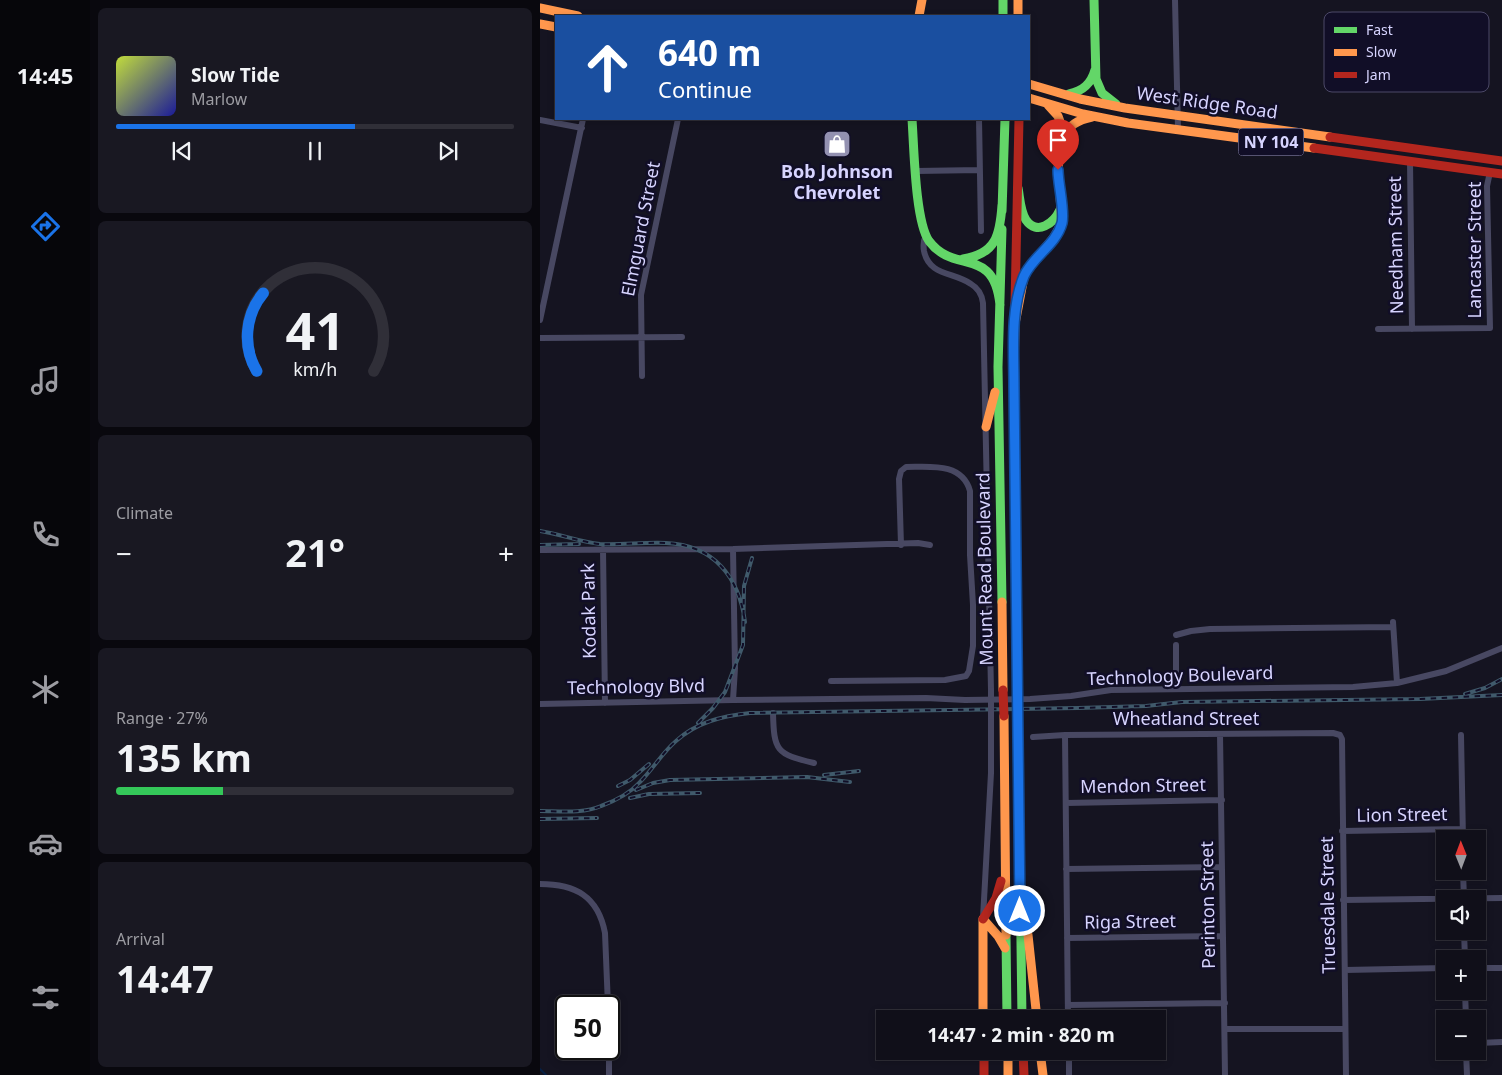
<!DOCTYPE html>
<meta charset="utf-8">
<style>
:root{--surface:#100f19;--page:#191822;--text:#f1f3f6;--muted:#9c9ca2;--line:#302f38;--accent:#1a73e8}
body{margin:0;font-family:"Noto Sans",sans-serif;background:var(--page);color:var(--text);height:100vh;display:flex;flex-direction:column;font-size:19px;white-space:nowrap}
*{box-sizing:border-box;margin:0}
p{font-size:16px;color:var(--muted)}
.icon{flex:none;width:28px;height:28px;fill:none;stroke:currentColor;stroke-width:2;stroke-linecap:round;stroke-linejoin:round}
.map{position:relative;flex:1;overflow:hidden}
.details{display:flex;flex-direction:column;gap:8px;padding:8px;background:#09080e;width:450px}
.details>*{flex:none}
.top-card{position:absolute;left:15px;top:15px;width:475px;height:105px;border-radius:0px;box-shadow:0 2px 8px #0003,0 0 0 1px var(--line);background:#1a4fa0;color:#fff;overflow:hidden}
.needle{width:32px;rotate:359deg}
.fabs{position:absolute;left:896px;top:830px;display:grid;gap:10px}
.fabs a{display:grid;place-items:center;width:50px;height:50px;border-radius:0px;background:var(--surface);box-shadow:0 2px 8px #0003,0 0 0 1px var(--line);font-size:25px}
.speed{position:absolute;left:15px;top:995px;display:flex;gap:10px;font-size:25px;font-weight:700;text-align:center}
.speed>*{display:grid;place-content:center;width:65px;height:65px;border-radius:50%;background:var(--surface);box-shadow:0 2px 8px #0003,0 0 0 1px var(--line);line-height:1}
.speed .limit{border:2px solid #111;border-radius:8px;background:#fff;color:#111}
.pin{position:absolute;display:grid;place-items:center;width:42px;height:42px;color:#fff;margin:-51px -21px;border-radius:50% 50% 50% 0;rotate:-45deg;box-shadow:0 0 5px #0007}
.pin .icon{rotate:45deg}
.me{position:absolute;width:55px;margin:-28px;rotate:0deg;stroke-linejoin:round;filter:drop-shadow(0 0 4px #0008)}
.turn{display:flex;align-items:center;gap:18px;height:105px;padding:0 20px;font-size:22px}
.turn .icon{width:65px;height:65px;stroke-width:2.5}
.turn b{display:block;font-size:35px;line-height:42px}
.big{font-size:38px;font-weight:700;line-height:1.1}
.details .tile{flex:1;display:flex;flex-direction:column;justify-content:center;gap:8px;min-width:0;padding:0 18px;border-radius:8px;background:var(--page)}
.details .dial{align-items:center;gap:0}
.dial svg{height:130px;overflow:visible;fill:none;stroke:var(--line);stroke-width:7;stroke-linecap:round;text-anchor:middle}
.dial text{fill:var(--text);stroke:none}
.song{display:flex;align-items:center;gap:15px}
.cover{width:60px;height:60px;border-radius:8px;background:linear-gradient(135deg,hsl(70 70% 55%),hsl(240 70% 35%))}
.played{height:5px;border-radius:2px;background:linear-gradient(90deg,var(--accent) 60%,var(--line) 60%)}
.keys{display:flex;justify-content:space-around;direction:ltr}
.heat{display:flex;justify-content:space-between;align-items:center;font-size:28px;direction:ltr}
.charge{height:8px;border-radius:4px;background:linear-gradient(90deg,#34c759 27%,var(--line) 0)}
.trip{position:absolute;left:336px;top:1010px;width:290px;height:50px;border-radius:0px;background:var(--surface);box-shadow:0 2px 8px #0003,0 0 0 1px var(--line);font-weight:700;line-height:50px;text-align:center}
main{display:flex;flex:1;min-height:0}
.menu{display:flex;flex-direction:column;width:90px;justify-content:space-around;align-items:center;background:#06060a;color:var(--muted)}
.menu .icon{width:35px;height:35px}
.menu .active{color:var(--accent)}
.menu b{font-size:22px;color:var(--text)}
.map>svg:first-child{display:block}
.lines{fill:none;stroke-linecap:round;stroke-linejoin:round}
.stream{stroke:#082044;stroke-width:2}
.street{stroke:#484862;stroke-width:6}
.fast{stroke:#63d668;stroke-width:9}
.slow{stroke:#ff974d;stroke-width:9}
.jam{stroke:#b3261e;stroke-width:9}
.rail-casing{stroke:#405a6b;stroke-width:4}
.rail{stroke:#110e27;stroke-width:2;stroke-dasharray:5.5;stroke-linecap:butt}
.street-bridge{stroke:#484862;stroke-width:6}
.jam-bridge{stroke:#b3261e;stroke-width:9}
.route-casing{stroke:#114b97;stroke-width:12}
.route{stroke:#1a73e8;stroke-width:9}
.labels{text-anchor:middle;stroke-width:5;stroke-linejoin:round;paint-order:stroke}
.shield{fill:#110e27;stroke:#9c99be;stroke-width:1}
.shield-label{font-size:16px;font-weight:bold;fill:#d7d4ff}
.street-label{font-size:18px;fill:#d7d4ff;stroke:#110e27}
.poi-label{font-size:18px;font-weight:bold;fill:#d7d4ff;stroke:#110e27}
.key{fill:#110e27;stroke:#4c4968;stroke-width:1}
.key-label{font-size:14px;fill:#d7d4ff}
</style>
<main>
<nav class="menu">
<b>14:45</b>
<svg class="icon active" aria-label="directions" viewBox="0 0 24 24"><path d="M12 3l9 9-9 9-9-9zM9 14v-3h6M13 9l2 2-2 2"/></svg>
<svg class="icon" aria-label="music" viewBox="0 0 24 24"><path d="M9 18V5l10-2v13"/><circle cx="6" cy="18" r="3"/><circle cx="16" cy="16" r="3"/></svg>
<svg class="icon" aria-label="phone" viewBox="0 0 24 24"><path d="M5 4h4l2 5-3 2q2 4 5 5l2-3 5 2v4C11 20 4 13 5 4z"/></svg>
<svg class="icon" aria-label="climate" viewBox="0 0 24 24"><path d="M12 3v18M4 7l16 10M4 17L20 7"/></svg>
<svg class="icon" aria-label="car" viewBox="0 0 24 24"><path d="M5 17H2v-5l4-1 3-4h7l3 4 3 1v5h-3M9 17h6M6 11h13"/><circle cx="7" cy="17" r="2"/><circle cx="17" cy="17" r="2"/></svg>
<svg class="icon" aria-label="filters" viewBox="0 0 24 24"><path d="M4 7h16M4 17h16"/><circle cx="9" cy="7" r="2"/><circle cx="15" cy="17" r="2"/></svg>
</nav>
<section class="details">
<div class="tile">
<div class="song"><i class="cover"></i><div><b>Slow Tide</b><p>Marlow</p></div></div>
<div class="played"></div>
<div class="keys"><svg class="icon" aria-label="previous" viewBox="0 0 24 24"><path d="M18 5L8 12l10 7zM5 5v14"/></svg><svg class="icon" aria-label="pause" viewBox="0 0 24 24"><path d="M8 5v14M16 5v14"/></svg><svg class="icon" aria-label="next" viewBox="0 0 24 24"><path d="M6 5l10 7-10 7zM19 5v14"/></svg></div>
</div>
<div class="tile dial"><svg viewBox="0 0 100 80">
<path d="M14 69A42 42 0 1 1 86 69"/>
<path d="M14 69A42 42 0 0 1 18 21" stroke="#1a73e8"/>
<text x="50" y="56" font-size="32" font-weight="700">41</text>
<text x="50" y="72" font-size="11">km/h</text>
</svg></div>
<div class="tile"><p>Climate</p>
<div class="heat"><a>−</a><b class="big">21°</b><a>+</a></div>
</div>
<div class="tile"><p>Range · 27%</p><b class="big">135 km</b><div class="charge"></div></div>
<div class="tile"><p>Arrival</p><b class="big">14:47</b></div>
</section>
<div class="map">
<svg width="962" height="1075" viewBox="0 0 962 1075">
<rect width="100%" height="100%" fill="#151421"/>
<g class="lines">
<path class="stream" d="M0,1069l6,6"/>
<path class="street" d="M635,0l3,129
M439,119l2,112
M0,120l42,8
M870,161l2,168
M376,171l64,-1
M386,235c-3,6 -3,10 -2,16 5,25 30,21 47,33 7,4 11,11 12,19l8,387
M0,320l43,-201
M838,329l112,-1 -3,-142 3,-14
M0,338l142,-1
M102,376l-1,-81 37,-176
M63,549l2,154
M193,549l2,119 -2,32
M0,550l193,-1 185,-6 12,2
M853,622l4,61
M636,635l15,-4 19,-2 183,-2
M636,645v43
M291,681l114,-1 21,-4 3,-5 4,-25v-41l-3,-50v-64c-8,-29 -41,-24 -64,-24l-5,4 -2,8 2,66
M0,704l193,-4 193,-2 39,2 65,-1 41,-3 40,-6 242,-3 44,-4 49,-12 56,-23
M233,713c1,38 3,41 41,50
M680,734l5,341
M525,735l3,284
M921,735l2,104
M493,737l32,-2 268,-2 7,2 2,4 4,336
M526,803l156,-3
M802,831l120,-2
M526,869l156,-2
M923,871l1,28
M0,884c35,0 58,12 65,49l3,73
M803,900l159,-2
M443,918l8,-145v-56
M924,931l1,28
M527,938l156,-2
M938,968h24
M805,970l100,-2
M925,991l1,28
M528,1005l157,-2
M685,1029h120
M938,1043l24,-1
M69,1046v29
M529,1051v24
M926,1051l1,24"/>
<path class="fast" d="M463,0v16
M554,0l2,79 6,14 14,11
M529,94c14,-3 22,-10 26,-24
M372,119c2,27 3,102 17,122 25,34 65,4 71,64
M478,188c2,10 2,23 8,32 11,16 28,3 34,-10
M462,211l3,-92
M423,259c33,-5 37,-24 39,-54
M462,602l-4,-235 4,-138
M477,624l1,66
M478,716l4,303
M466,935l1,84"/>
<path class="slow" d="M478,0v16
M0,8l38,8
M379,16l3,-16
M0,24l16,3
M489,84l51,15 45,9 205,29
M489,98l54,16 45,9 186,25
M522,138c7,-13 16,-18 30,-21
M475,317l-1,70 3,237
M475,324l9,-47 8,-13 22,-27 8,-14 -4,-53 4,-43 -4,-11 -10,-11
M446,427l9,-35
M462,602l1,88
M464,716l2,219
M443,919v100
M443,919l15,17 7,12
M483,920l5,15 9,84
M468,1051v24
M500,1051l3,24"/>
<path class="jam" d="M790,137l172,24
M774,148l188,26
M475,304l4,-185
M443,919l13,-21 5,-17
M444,1051v24
M483,1051l1,24"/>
<defs>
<path id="rail" d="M0,531c20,3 40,11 60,13 22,1 44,-2 66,-1 48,2 73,34 79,79
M0,545l39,-1
M925,694l20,-6 17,-9
M158,723l15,-15 12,-16 18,-47 1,-59 8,-28
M284,775l35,-4
M78,786l12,-6 19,-16
M96,790l17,-7 17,-3 137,-3 43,5
M90,798l19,-4 51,-1
M0,811c19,0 43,3 61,-5 14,-5 29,-13 39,-24 13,-13 22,-29 36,-41 21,-19 46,-25 74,-28l328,-5 68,-2 36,-4 238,-3 82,-4
M0,819l57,-1"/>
</defs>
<use href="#rail" class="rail-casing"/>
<use href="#rail" class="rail"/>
<path class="street-bridge" d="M451,690v27"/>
<path class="jam-bridge" d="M463,690l1,26
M478,690v26"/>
</g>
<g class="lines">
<defs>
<path id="route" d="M480,911l-6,-524c0,-36 -4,-77 10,-111 9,-20 32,-31 38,-53 3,-12 -4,-39 -4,-53"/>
</defs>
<use href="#route" class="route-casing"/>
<use href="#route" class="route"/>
</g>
<defs>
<symbol id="shop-square" viewBox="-11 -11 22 22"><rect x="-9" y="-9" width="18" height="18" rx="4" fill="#9391b1" stroke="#110e27"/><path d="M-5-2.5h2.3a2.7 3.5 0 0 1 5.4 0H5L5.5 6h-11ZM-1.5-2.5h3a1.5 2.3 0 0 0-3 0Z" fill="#fff"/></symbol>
</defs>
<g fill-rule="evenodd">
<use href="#shop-square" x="281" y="128" width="32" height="32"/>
</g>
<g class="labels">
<rect class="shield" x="698.5" y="128.5" width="65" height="27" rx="4"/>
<g class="shield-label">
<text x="731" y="148">NY 104</text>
</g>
<g class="street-label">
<text transform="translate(667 103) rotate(8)" y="6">West Ridge Road</text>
<text transform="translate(101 229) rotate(-79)" y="6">Elmguard Street</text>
<text transform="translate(856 245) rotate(-91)" y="6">Needham Street</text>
<text transform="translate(935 250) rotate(-90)" y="6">Lancaster Street</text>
<text transform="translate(445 569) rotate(-91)" y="6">Mount Read Boulevard</text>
<text transform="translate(49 611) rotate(-91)" y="6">Kodak Park</text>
<text transform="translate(640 676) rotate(-2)" y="6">Technology Boulevard</text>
<text transform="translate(96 687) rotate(-1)" y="6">Technology Blvd</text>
<text x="646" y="725">Wheatland Street</text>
<text transform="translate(603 786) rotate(-1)" y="6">Mendon Street</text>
<text transform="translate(862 815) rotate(-1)" y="6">Lion Street</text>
<text transform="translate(668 905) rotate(-91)" y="6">Perinton Street</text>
<text transform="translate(788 905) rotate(-91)" y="6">Truesdale Street</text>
<text transform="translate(590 922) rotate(-1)" y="6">Riga Street</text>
</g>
<g class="poi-label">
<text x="297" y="178">Bob Johnson<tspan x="297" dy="21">Chevrolet</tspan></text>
</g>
</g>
<rect x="784" y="12" width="165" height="80" rx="8" class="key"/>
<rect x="794" y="27" width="23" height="6" fill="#63d668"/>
<rect x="794" y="49" width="23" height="7" fill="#ff974d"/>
<rect x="794" y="72" width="23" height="6" fill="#b3261e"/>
<g class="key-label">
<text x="826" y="35">Fast</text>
<text x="826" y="57">Slow</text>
<text x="826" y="80">Jam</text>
</g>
</svg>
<div class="fabs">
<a><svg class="needle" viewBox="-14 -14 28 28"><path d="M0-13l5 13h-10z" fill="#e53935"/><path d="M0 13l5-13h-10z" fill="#9c9ca2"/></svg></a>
<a><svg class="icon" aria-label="sound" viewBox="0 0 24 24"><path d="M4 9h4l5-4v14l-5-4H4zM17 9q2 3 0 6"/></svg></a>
<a>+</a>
<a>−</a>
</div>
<div class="speed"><div class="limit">50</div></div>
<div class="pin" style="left:518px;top:170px;background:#d93025"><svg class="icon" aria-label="arrive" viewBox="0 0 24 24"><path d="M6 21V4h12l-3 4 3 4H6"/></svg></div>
<svg class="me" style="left:480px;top:911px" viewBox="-20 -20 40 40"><circle r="17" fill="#1a73e8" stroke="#fff" stroke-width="3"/><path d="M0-11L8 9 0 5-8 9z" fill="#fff"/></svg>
<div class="trip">14:47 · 2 min · 820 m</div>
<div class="top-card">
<div class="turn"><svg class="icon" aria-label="ahead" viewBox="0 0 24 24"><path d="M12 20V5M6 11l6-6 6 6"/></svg><div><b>640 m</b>Continue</div></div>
</div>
</div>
</main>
